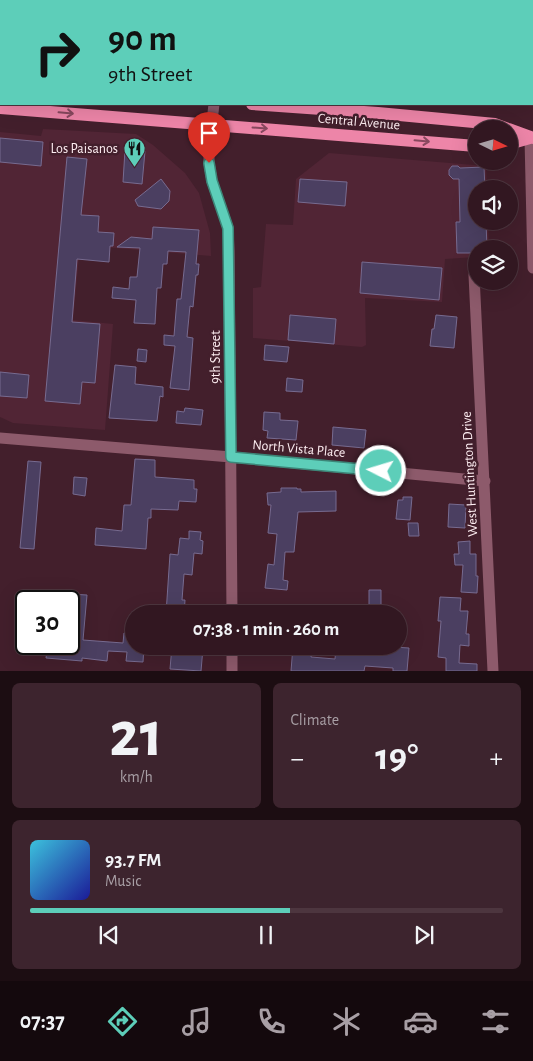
<!DOCTYPE html>
<meta charset="utf-8">
<style>
:root{--surface:#321721;--page:#3d242e;--text:#f1f3f6;--muted:#a89fa5;--line:#4d363f;--accent:#5dceb9}
body{margin:0;font-family:"Alegreya Sans",sans-serif;background:var(--page);color:var(--text);height:100vh;display:flex;flex-direction:column;font-size:19px;white-space:nowrap}
*{box-sizing:border-box;margin:0}
p{font-size:16px;color:var(--muted)}
.icon{flex:none;width:28px;height:28px;fill:none;stroke:currentColor;stroke-width:2;stroke-linecap:round;stroke-linejoin:round}
.map{position:relative;height:671px;overflow:hidden}
.panel{display:flex;flex-direction:column;gap:12px;padding:12px;background:#1c0d12;flex:1}
.panel>*{flex:none}
.top-card{position:absolute;left:0px;top:0px;width:534px;height:105px;box-shadow:0 5px 20px #0002,0 0 0 1px var(--line);background:#5dceb9;color:#111;overflow:hidden}
.needle{width:32px;rotate:95deg}
.buttons{position:absolute;left:468px;top:120px;display:grid;gap:10px}
.buttons a{display:grid;place-items:center;width:50px;height:50px;border-radius:50%;background:var(--surface);box-shadow:0 5px 20px #0002,0 0 0 1px var(--line);font-size:25px}
.speed{position:absolute;left:15px;top:590px;display:flex;gap:10px;font-size:25px;font-weight:700;text-align:center}
.speed>*{display:grid;place-content:center;width:65px;height:65px;border-radius:50%;background:var(--surface);box-shadow:0 5px 20px #0002,0 0 0 1px var(--line);line-height:1}
.speed .limit{border:2px solid #111;border-radius:8px;background:#fff;color:#111}
.pin{position:absolute;display:grid;place-items:center;width:42px;height:42px;color:#fff;margin:-51px -21px;border-radius:50% 50% 50% 0;rotate:-45deg;box-shadow:0 0 5px #0007}
.pin .icon{rotate:45deg}
.me{position:absolute;width:55px;margin:-28px;rotate:275deg;stroke-linejoin:round;filter:drop-shadow(0 0 4px #0008)}
.turn{display:flex;align-items:center;gap:18px;height:105px;padding:0 25px;font-size:22px}
.turn .icon{width:65px;height:65px;stroke-width:2.5}
.turn b{display:block;font-size:35px;line-height:42px}
.big{font-size:38px;font-weight:600;line-height:1.1}
.panel .card{flex:1;display:flex;flex-direction:column;justify-content:center;gap:8px;min-width:0;padding:0 18px;border-radius:8px;background:var(--page)}
.panel .dial{align-items:center;gap:0}
.dial b{font-size:65px;line-height:1}
.song{display:flex;align-items:center;gap:15px}
.cover{width:60px;height:60px;border-radius:8px;background:linear-gradient(135deg,hsl(190 70% 55%),hsl(240 70% 35%))}
.played{height:5px;border-radius:2px;background:linear-gradient(90deg,var(--accent) 55%,var(--line) 55%)}
.keys{display:flex;justify-content:space-around;direction:ltr}
.heat{display:flex;justify-content:space-between;align-items:center;font-size:28px;direction:ltr}
.panel .tiles{flex:1;display:grid;gap:12px;grid-template-columns:1fr 1fr}
.card:last-child{grid-column:span 2}
.trip{position:absolute;left:125px;top:605px;width:282px;height:50px;border-radius:25px;background:var(--surface);box-shadow:0 5px 20px #0002,0 0 0 1px var(--line);font-weight:600;line-height:50px;text-align:center}
.tab-bar{display:flex;height:80px;justify-content:space-around;align-items:center;background:#14090d;color:var(--muted)}
.tab-bar .icon{width:35px;height:35px}
.tab-bar .current{color:var(--accent)}
.tab-bar b{font-size:22px;color:var(--text)}
.map>svg:first-child{display:block}
.built{fill:#512535}
.building{fill:#4b3f61;stroke:#776b90}
.lines{fill:none;stroke-linecap:round;stroke-linejoin:round}
.minor{stroke:#8d5a6b;stroke-width:11}
.major{stroke:#ed85a8;stroke-width:12}
.oneway{stroke:#87485e}
.route-casing{stroke:#3c8678;stroke-width:12}
.route{stroke:#5dceb9;stroke-width:9}
.labels{text-anchor:middle;stroke-width:5;stroke-linejoin:round;paint-order:stroke}
.street-label{font-size:14px;fill:#fdedf1;stroke:#431f2c}
.poi-label{font-size:14px;fill:#fdedf1;stroke:#431f2c;text-anchor:end}
</style>
<div class="map">
<svg width="533" height="671" viewBox="0 0 533 671">
<rect width="100%" height="100%" fill="#431f2c"/>
<path class="built" d="M0,0h205l-204,1v61z
M245,0h124l-124,1z
M43,129l93,5 17,11 32,28 14,20 11,40 1,23 -131,-11 -7,75 40,4 -8,106 -92,-7 -13,-6v-285l41,4z
M329,153l157,13 1,23h-11v32h12l1,28h-13v8l-31,2 -3,43 -77,-4 1,47 -4,2 -109,-9v-50l8,-1 5,-63 27,1 3,-46z"/>
<path class="building" d="M0,138l43,4 -2,24 -41,-4z
M125,150l20,1 -3,33 -19,-2z
M67,157l20,2 -6,56 18,1 -1,16 16,1 -1,13h-3l-1,16 -32,-3 -5,63 28,2 -5,59 -13,-1 -2,22 -35,-3z
M452,166h6l2,2 24,-1 1,22h-9v32h10l1,28h-11v4h-19l-1,-31h4l-1,-43h-6l-4,-4v-5z
M161,179l9,12 -1,10 -8,8 -23,-3 -3,-6z
M300,179l47,3 -2,24 -47,-4z
M153,227l46,3 -3,34h3l-1,11h-2l-3,32 -3,-1 -3,31 6,1 -4,52 -19,-2 5,-42 -11,-1v-10l10,1 3,-37h4l5,-47 -18,-1 -1,13h-4l-2,24h-4l-2,36 -21,-1 2,-23 -24,-2 1,-11 16,2 1,-12h7l3,-29 -23,-1 14,-10 21,2z
M362,262l80,6 -3,32 -79,-7z
M290,315l46,4 -2,25 -46,-4z
M436,315l21,2 -3,31 -24,-2 2,-17h2z
M265,345l24,2 -2,15 -23,-2z
M138,349l9,1 -1,12 -9,-1z
M115,365l21,2 -1,17 28,3v10l-3,-1 -3,25 -48,-3z
M0,372l29,3 -2,23 -27,-2z
M287,378l16,2 -1,12 -16,-1z
M185,408l18,2 -2,15 -25,-2 1,-12 7,1z
M264,412l16,1v7l18,1 -2,19 -29,-2 1,-7 -5,-1z
M333,427l33,3 -2,18 -32,-3z
M135,459l20,1v17l39,3v9h3l-1,13 -17,-1 -1,9 -27,-1v9h-3l-2,31 -51,-4 1,-17 26,3 2,-26h7z
M28,461l13,1 -7,87 -14,-1z
M74,477l13,1 -2,18 -12,-2z
M281,488h16v1h4v3l35,-1v20l-38,1 -4,40h-9l-2,28 5,1 -1,9 -22,-2 3,-24 6,1 3,-31 -9,-1 3,-28h-3l-1,-12 14,-1z
M403,497h9l-2,23 -14,-1 2,-19h5z
M449,504l17,1 -1,23 -17,-1z
M408,523h10l1,13h-10z
M189,531l12,1 -1,8 3,1 -1,13 -8,-1 -2,22 -8,-1 -2,26h3l-1,14h-18l4,-60 8,1 2,-17 9,1z
M470,541v13h6v22h2l-1,17 -16,-1 2,-27h-8l-1,-11h5l-1,-12z
M369,590h12v17h-12z
M69,594l18,1 -4,45 40,3 1,-10 10,1v12h10l-1,16 -17,-1 1,-9 -19,-1 -1,10 -25,-3v3l-36,-3 2,-14h21z
M440,597l21,1 -1,13h8l-2,23h3v12l-9,-1 -1,18 18,1v7h-31v-13l-8,-1 3,-36h-3z
M172,646l31,2 -2,23 -31,-2z
M293,646l19,2 -1,9 24,2 1,-12 42,4v-5l31,2 -2,23h-14v-3l-28,-2 -1,5h-73z"/>
<g class="lines">
<path class="minor" d="M223,1v-1
M214,104l-5,44v15l3,18 16,47 1,24 3,362
M530,138l3,130
M474,275l19,396
M0,438l231,19 254,24
M232,646v25"/>
<path class="major" d="M0,84h1
M252,104l126,9 117,11 13,5
M0,108l476,38
M509,129l24,9
M509,144l21,-6"/>
</g>
<defs><path id="oneway-shaft" d="M-6 0H5M1.5-3L5.5 0L1.5 3" fill="none" stroke-width="1.6" stroke-linecap="round" stroke-linejoin="round" transform="scale(1.25)"/></defs>
<g class="oneway">
<use href="#oneway-shaft" transform="translate(66 113) rotate(5)"/>
<use href="#oneway-shaft" transform="translate(260 128) rotate(4)"/>
<use href="#oneway-shaft" transform="translate(422 141) rotate(5)"/>
</g>
<g class="lines">
<defs>
<path id="route" d="M209,163l3,18 16,47 3,229 150,14"/>
</defs>
<use href="#route" class="route-casing"/>
<use href="#route" class="route"/>
</g>
<defs>
<symbol id="restaurant-pin" viewBox="-11 -11 22 30"><path d="M0 17L-7.5 6A9.5 9.5 0 1 1 7.5 6Z" fill="#5dceb9" stroke="#431f2c"/><path d="M-5-6h1v4h1v-4h1v4h1v-4h1v5L-1.5 .5V6h-2V.5L-5-1ZM5-6V6H3V1.5H1.5Q1.5-4 5-6Z" fill="#111"/></symbol>
</defs>
<g fill-rule="evenodd">
<use href="#restaurant-pin" x="122" y="136" width="25" height="34"/>
</g>
<g class="labels">
<g class="street-label">
<text transform="translate(359 121) rotate(5)" y="5">Central Avenue</text>
<text transform="translate(215 357) rotate(-90)" y="5">9th Street</text>
<text transform="translate(299 448) rotate(5)" y="5">North Vista Place</text>
<text transform="translate(469 474) rotate(-93)" y="5">West Huntington Drive</text>
</g>
<g class="poi-label">
<text x="118" y="153">Los Paisanos</text>
</g>
</g>
</svg>
<div class="buttons">
<a><svg class="needle" viewBox="-14 -14 28 28"><path d="M0-13l5 13h-10z" fill="#e53935"/><path d="M0 13l5-13h-10z" fill="#a89fa5"/></svg></a>
<a><svg class="icon" aria-label="sound" viewBox="0 0 24 24"><path d="M4 9h4l5-4v14l-5-4H4zM17 9q2 3 0 6"/></svg></a>
<a><svg class="icon" aria-label="layers" viewBox="0 0 24 24"><path d="M12 4l9 5-9 5-9-5zM3 14l9 5 9-5"/></svg></a>
</div>
<div class="speed"><div class="limit">30</div></div>
<div class="pin" style="left:209px;top:163px;background:#d93025"><svg class="icon" aria-label="arrive" viewBox="0 0 24 24"><path d="M6 21V4h12l-3 4 3 4H6"/></svg></div>
<svg class="me" style="left:381px;top:471px" viewBox="-20 -20 40 40"><circle r="17" fill="#5dceb9" stroke="#fff" stroke-width="3"/><path d="M0-11L8 9 0 5-8 9z" fill="#fff"/></svg>
<div class="trip">07:38 · 1 min · 260 m</div>
<div class="top-card">
<div class="turn"><svg class="icon" aria-label="right" viewBox="0 0 24 24"><path d="M7 20v-9h11M14 6l5 5-5 5"/></svg><div><b>90 m</b>9th Street</div></div>
</div>
</div>
<section class="panel">
<div class="tiles">
<div class="card dial"><b>21</b><p>km/h</p></div>
<div class="card"><p>Climate</p>
<div class="heat"><a>−</a><b class="big">19°</b><a>+</a></div>
</div>
<div class="card">
<div class="song"><i class="cover"></i><div><b>93.7 FM</b><p>Music</p></div></div>
<div class="played"></div>
<div class="keys"><svg class="icon" aria-label="previous" viewBox="0 0 24 24"><path d="M18 5L8 12l10 7zM5 5v14"/></svg><svg class="icon" aria-label="pause" viewBox="0 0 24 24"><path d="M8 5v14M16 5v14"/></svg><svg class="icon" aria-label="next" viewBox="0 0 24 24"><path d="M6 5l10 7-10 7zM19 5v14"/></svg></div>
</div>
</div>
</section>
<nav class="tab-bar">
<b>07:37</b>
<svg class="icon current" aria-label="directions" viewBox="0 0 24 24"><path d="M12 3l9 9-9 9-9-9zM9 14v-3h6M13 9l2 2-2 2"/></svg>
<svg class="icon" aria-label="music" viewBox="0 0 24 24"><path d="M9 18V5l10-2v13"/><circle cx="6" cy="18" r="3"/><circle cx="16" cy="16" r="3"/></svg>
<svg class="icon" aria-label="phone" viewBox="0 0 24 24"><path d="M5 4h4l2 5-3 2q2 4 5 5l2-3 5 2v4C11 20 4 13 5 4z"/></svg>
<svg class="icon" aria-label="climate" viewBox="0 0 24 24"><path d="M12 3v18M4 7l16 10M4 17L20 7"/></svg>
<svg class="icon" aria-label="car" viewBox="0 0 24 24"><path d="M5 17H2v-5l4-1 3-4h7l3 4 3 1v5h-3M9 17h6M6 11h13"/><circle cx="7" cy="17" r="2"/><circle cx="17" cy="17" r="2"/></svg>
<svg class="icon" aria-label="filters" viewBox="0 0 24 24"><path d="M4 7h16M4 17h16"/><circle cx="9" cy="7" r="2"/><circle cx="15" cy="17" r="2"/></svg>
</nav>
